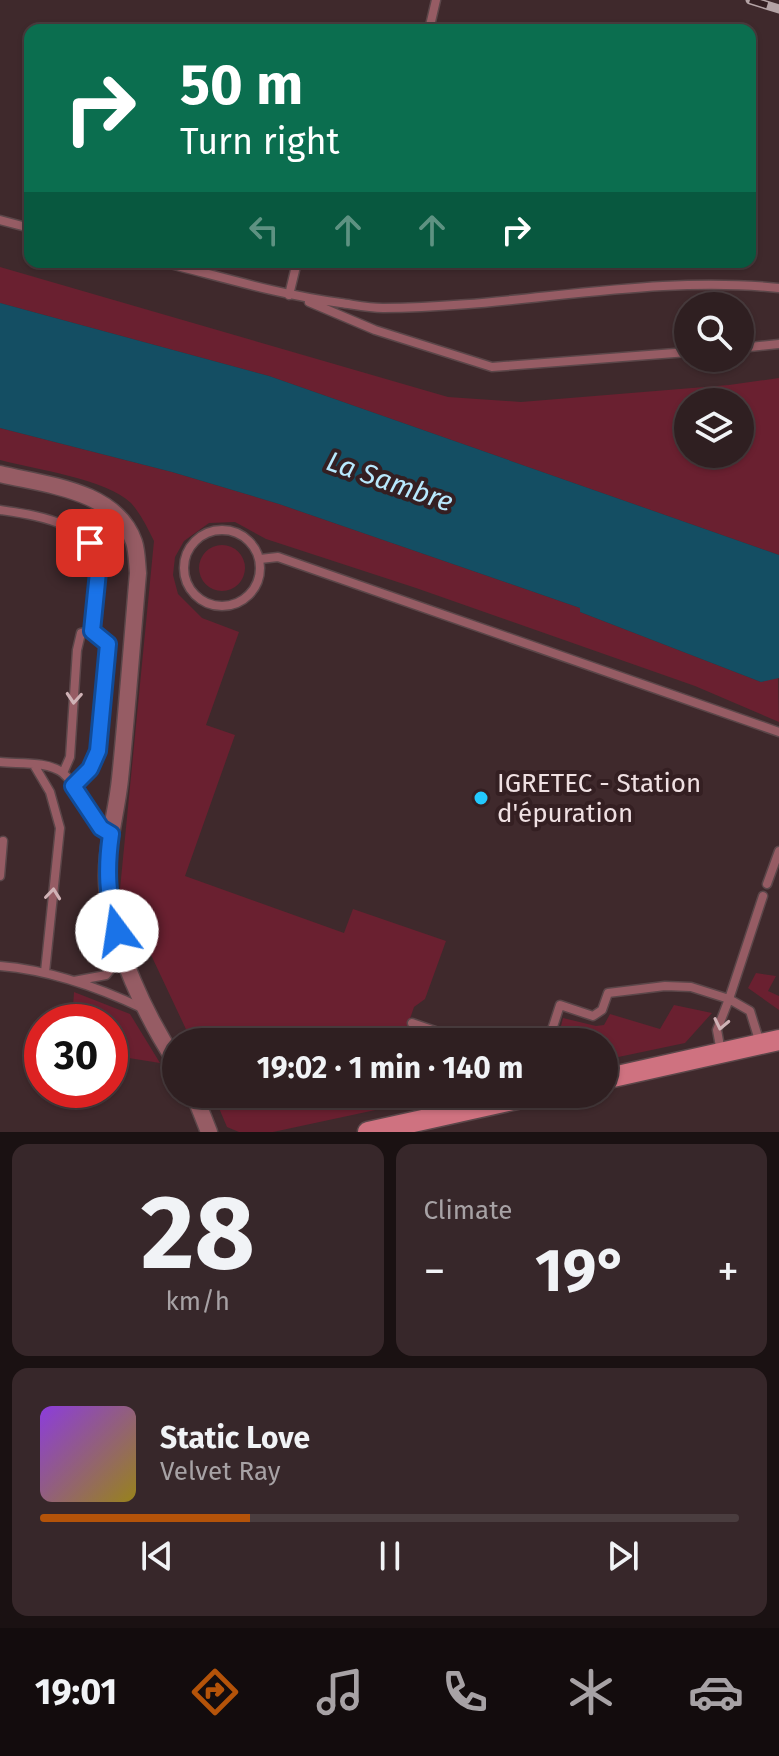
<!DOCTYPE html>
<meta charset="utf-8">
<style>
:root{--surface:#2f1f21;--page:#37272a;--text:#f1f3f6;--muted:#a7a2a5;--line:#4a3d3f;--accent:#b45309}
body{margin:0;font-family:"Fira Sans",sans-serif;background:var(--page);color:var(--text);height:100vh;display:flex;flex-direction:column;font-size:30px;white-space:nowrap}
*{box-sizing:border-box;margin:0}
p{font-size:26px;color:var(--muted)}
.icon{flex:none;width:44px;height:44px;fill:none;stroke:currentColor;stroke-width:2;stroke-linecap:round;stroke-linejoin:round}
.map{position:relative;height:1132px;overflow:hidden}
.sheet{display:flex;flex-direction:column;gap:12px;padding:12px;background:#1a1112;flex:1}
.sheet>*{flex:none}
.top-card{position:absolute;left:24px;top:24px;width:732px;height:244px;border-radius:16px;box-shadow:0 2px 6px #0004,0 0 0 2px var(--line);background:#0b6e4f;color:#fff;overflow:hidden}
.buttons{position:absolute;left:674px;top:292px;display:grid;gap:16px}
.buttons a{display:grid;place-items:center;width:80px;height:80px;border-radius:50%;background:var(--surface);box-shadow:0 2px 6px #0004,0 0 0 2px var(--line);font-size:40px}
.speed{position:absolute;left:24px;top:1004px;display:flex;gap:16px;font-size:40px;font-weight:700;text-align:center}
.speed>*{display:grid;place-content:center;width:104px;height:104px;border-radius:50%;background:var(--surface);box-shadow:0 2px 6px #0004,0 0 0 2px var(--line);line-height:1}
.speed .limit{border:12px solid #d22;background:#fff;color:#111}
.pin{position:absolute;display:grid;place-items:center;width:68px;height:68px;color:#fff;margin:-34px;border-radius:16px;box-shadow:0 4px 12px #0006}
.me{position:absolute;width:88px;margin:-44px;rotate:346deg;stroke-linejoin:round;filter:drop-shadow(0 0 6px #0008)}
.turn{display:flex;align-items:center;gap:28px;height:168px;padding:0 24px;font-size:36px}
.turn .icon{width:104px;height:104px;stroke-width:2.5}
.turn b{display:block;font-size:56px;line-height:68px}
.lanes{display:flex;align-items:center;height:76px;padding:0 24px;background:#0003;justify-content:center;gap:40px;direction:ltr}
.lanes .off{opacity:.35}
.big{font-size:60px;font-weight:700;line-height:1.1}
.sheet .tile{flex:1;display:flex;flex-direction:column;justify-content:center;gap:12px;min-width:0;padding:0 28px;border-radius:16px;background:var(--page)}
.sheet .dial{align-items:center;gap:0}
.dial b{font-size:104px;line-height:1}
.song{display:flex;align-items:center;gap:24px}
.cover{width:96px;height:96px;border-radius:12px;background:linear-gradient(135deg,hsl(270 70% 55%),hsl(50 70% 35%))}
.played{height:8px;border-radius:4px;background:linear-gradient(90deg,var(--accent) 30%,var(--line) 30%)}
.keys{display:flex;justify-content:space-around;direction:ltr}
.heat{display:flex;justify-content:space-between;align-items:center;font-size:44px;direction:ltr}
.sheet .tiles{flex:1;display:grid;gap:12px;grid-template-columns:1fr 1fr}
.tile:last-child{grid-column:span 2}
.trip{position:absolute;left:162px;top:1028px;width:456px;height:80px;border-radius:40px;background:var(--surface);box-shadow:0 2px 6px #0004,0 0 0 2px var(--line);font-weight:700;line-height:80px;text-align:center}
.tab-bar{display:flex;height:128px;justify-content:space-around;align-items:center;background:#130c0d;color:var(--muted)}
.tab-bar .icon{width:56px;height:56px}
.tab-bar .selected{color:var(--accent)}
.tab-bar b{font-size:36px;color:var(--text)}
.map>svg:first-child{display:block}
.green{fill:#6a2030;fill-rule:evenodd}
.water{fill:#144e63}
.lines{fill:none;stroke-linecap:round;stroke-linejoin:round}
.lane-casing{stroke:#5b4649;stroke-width:11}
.street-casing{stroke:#5b4649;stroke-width:19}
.secondary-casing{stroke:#5b4649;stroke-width:23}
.lane{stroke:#965c64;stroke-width:8}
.street{stroke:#965c64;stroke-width:16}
.secondary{stroke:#cf7280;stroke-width:20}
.rail-casing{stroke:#b4a3a5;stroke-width:9}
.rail{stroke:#341f22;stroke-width:6;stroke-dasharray:18;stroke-linecap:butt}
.oneway{stroke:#d0b2b6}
.route-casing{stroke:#114b97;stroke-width:20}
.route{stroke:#1a73e8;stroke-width:14}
.poi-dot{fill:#23c9fe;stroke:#341f22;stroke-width:3}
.labels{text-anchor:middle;stroke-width:8;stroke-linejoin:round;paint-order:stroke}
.poi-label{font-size:26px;fill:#efe0e2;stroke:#341f22;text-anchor:start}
.water-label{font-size:28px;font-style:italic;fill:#b8e8fd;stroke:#341f22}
</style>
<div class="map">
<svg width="779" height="1132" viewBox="0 0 779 1132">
<rect width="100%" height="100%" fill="#3f292c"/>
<path class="green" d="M0,267l448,130 73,5 208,-17 50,-7v177l-510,-179 -269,-73zM688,402h52v52h-52z
M0,428l172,44 107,32 301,104v4l181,70 17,-5 1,45 -84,-36 -279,-98 -150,-49 -31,-17 -26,1 -25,18 -9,16 -2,18 5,19 24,24 37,14 -33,93 29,10 -50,141 159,57 9,-24 93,32 -21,58 -11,8 -12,35h-210l-72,-153 34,-348c-7,-14 -13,-27 -23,-38 -24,-24 -97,-34 -131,-43z
M199 568a23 23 0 1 1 46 0a23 23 0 1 1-46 0Z
M756,973l20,3 -8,15 11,5v14l-31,-22z
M74,992l56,22 30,49 -50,-8v-33h-38z
M674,1005l38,8 -27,30 -81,17v-18h-47l6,-24 33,8 8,-1 6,-11 50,15z
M213,1094h237l-177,38h-34l-12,-5z"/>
<path class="water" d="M0,303l269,73 510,179v123l-18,4 -181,-70v-4l-301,-104 -107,-32 -172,-44z"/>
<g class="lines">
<defs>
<path id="lane" d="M429,30l7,-30
M0,220l30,8
M162,262c60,15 118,33 179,41 14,2 28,5 42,5 132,0 264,-34 396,-20
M289,295l8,-33
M309,302l66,28 117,37 196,-15
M740,348l39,-4
M0,510c41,6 97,13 97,65 1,18 -3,38 -5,56
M184 568a38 38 0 1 1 76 0a38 38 0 1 1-76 0Z
M260,559l18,-2 501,175
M0,762c19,2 48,-1 63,11 20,17 25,47 48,61
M34,765l16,27 10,36 -15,144
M63,773l7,-16 7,-107 4,-17 11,-2
M73,786l17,-17 8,-18 10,-107 -16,-13
M0,876l3,-35
M767,884l12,-33
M0,966c50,4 98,21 144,43
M74,981l32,-6 17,-21
M412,1023l55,19
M548,1042l12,-37 33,11 9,-6 6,-17 57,-7 26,1 38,12 34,-103
M721,1052l-4,-22 12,-31 21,12 10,32"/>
<path id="street" d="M0,474c46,11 116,16 134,68 3,9 3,21 4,31 -6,69 -11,138 -18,206 -4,39 -17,76 -12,115 7,56 37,121 68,168
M194,1094l15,38"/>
<path id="secondary" d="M604,1079l175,-39
M368,1132l172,-38"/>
</defs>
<use href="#lane" class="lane-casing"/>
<use href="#street" class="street-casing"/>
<use href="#secondary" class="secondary-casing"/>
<use href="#lane" class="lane"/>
<use href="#street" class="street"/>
<use href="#secondary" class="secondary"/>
<defs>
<path id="rail" d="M750,0l29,9"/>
</defs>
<use href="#rail" class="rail-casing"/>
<use href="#rail" class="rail"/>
</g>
<defs><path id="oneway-chevron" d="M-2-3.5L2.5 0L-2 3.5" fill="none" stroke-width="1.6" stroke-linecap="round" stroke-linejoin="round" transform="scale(2)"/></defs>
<g class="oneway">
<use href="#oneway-chevron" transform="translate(74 698) rotate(94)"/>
<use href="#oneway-chevron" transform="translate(53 894) rotate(-84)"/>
<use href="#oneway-chevron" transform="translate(721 1024) rotate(102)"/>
</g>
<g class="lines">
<defs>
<path id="route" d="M90,543l8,29 -6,59 16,13 -10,107 -8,18 -17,17 28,42 10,6c-5,34 -4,63 6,97"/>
</defs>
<use href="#route" class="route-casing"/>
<use href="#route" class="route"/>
</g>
<circle class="poi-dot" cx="481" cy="798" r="8"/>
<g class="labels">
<g class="poi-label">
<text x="497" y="792">IGRETEC - Station<tspan x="497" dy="30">d'épuration</tspan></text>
</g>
<g class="water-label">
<text transform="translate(390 481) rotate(19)" y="10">La Sambre</text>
</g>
</g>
</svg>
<div class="buttons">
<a><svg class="icon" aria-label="search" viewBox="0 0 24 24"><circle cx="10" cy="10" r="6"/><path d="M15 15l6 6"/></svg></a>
<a><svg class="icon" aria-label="layers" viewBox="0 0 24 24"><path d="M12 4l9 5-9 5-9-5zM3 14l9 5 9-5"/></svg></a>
</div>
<div class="speed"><div class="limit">30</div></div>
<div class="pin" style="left:90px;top:543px;background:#d93025"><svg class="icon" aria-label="arrive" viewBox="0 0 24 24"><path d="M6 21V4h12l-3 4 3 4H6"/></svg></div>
<svg class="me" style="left:117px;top:931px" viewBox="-20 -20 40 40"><circle r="19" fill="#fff"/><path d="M0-13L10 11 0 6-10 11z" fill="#1a73e8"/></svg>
<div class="trip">19:02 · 1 min · 140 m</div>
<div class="top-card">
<div class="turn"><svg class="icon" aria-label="right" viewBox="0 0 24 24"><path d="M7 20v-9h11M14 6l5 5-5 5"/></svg><div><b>50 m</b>Turn right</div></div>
<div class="lanes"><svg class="icon off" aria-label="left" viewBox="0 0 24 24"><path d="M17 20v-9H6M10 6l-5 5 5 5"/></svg><svg class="icon off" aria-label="ahead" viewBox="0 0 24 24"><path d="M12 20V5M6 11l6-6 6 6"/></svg><svg class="icon off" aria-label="ahead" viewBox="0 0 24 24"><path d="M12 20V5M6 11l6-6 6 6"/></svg><svg class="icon" aria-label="right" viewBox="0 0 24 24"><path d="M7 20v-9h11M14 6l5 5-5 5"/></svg></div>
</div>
</div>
<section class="sheet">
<div class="tiles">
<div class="tile dial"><b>28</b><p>km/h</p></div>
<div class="tile"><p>Climate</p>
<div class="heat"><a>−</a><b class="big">19°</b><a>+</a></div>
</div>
<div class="tile">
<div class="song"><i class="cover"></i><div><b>Static Love</b><p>Velvet Ray</p></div></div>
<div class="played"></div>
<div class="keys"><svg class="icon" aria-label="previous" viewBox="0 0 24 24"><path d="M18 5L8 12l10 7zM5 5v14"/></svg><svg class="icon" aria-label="pause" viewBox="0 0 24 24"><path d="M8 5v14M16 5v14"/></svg><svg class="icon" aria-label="next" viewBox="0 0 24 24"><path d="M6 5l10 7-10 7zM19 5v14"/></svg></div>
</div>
</div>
</section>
<nav class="tab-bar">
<b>19:01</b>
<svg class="icon selected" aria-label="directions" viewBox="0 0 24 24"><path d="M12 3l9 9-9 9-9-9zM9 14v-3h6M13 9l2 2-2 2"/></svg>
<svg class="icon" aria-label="music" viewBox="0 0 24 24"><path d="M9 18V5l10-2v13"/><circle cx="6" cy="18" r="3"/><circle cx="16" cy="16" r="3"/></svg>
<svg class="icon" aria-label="phone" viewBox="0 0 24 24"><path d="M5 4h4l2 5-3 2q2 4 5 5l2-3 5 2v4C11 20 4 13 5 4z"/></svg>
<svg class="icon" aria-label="climate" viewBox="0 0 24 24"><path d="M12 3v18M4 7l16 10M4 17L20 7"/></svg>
<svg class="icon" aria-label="car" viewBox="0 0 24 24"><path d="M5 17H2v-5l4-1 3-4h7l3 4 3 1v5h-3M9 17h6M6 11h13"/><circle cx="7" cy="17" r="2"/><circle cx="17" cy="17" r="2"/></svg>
</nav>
